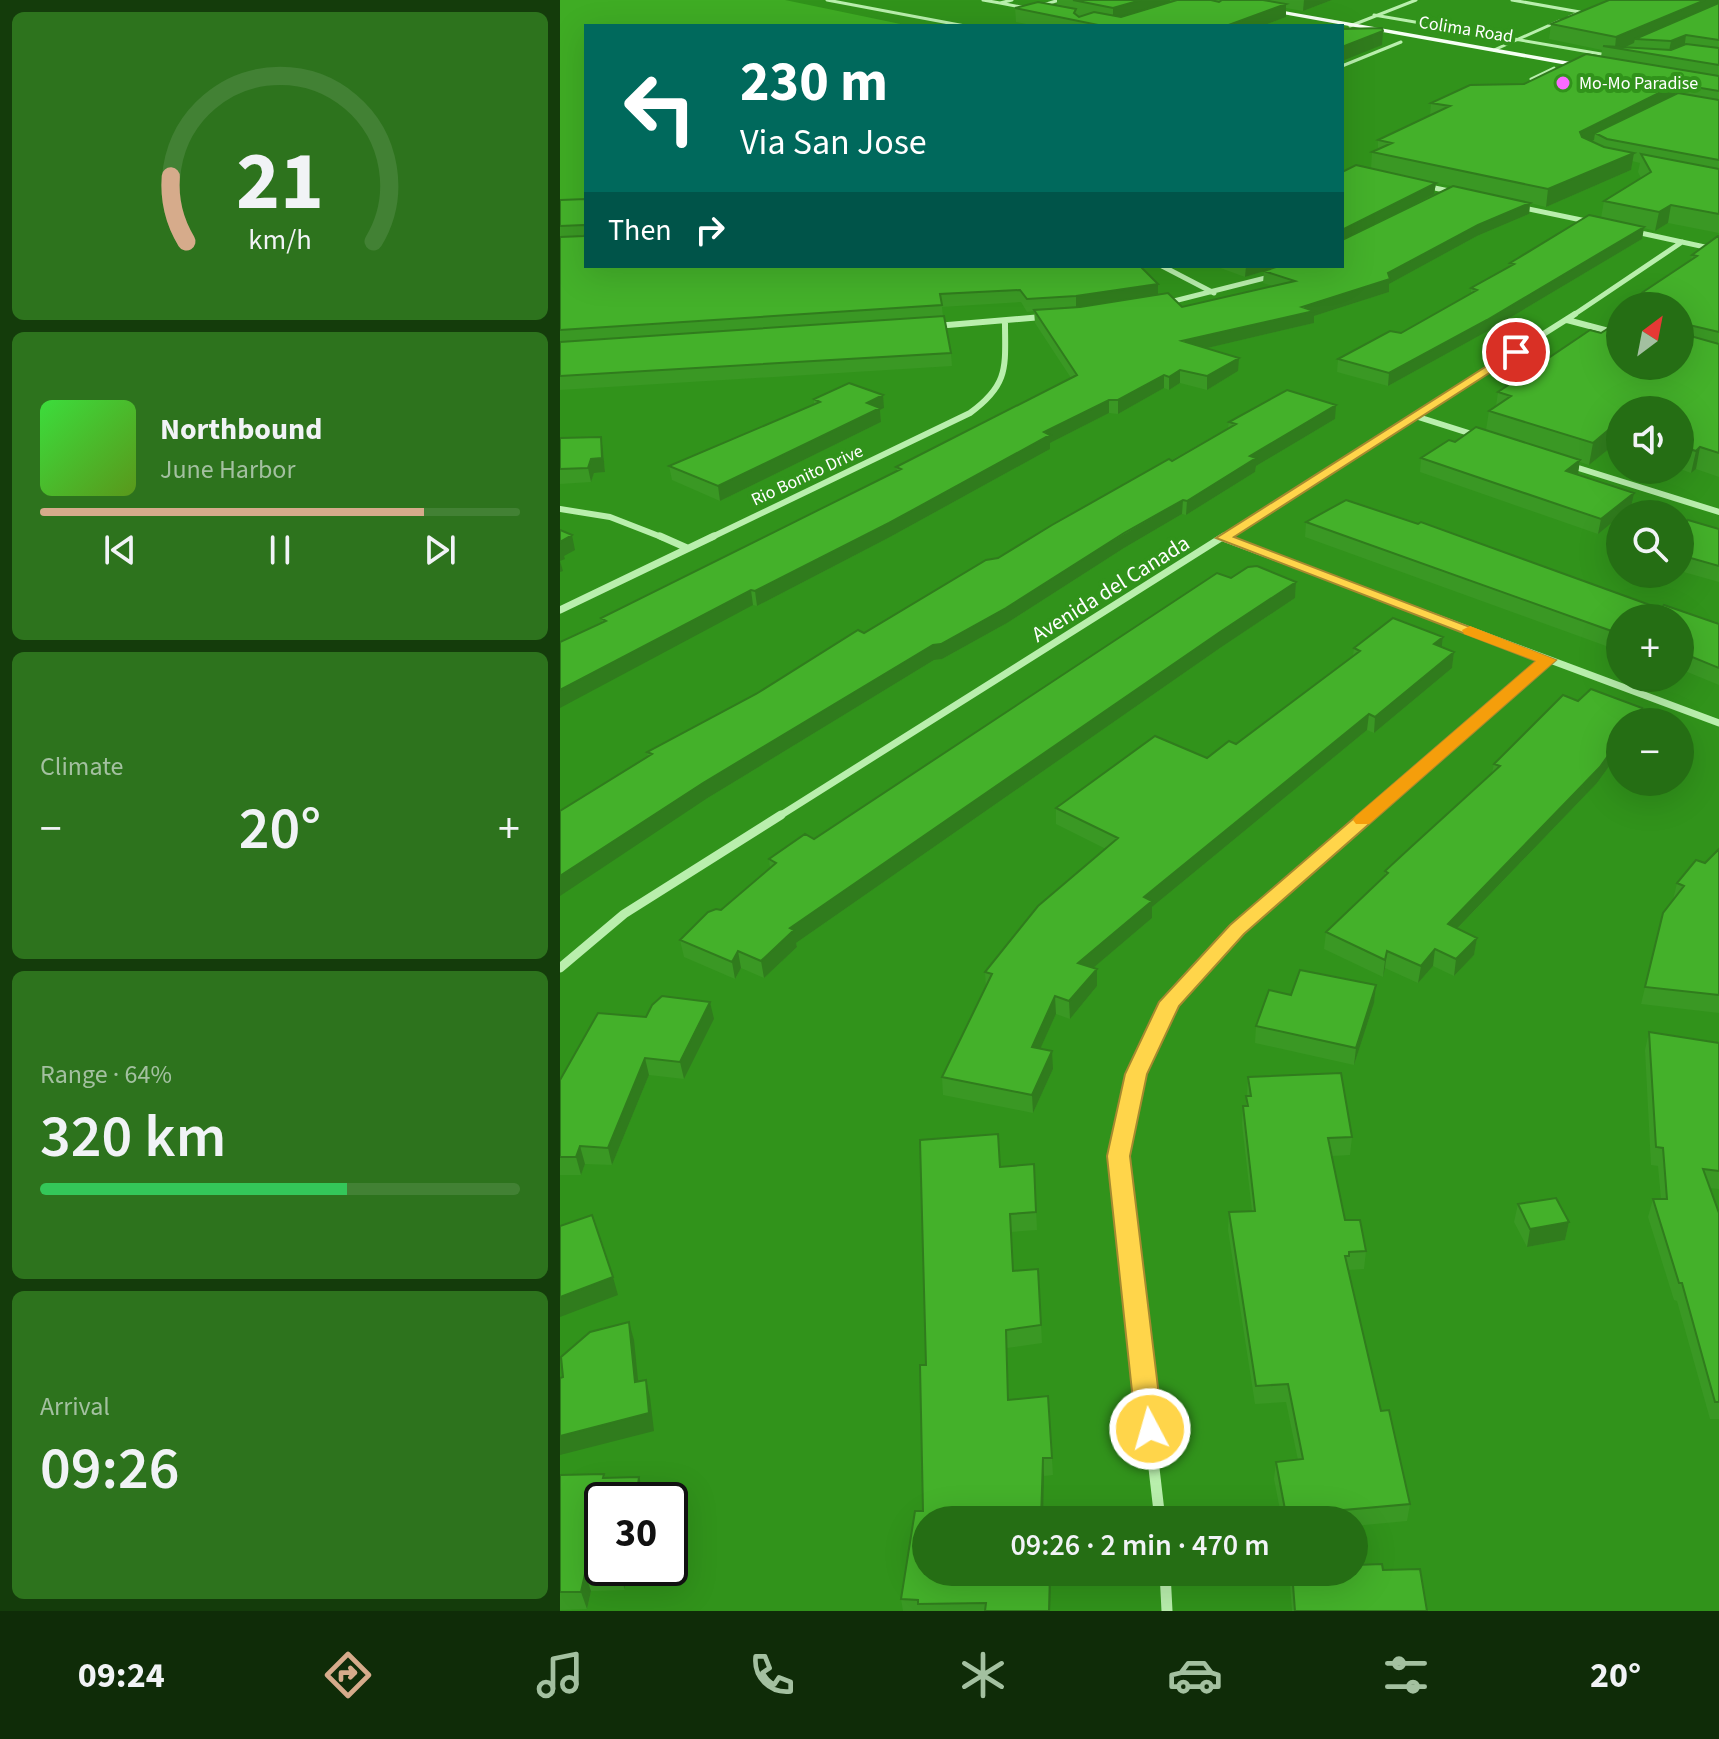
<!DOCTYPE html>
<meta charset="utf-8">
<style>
:root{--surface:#256e14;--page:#2d731d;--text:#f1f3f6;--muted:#a3c0a0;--line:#428134;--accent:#d6ab8b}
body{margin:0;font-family:"Source Sans 3",sans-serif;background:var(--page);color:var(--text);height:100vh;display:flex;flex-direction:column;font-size:30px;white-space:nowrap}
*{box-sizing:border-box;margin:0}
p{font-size:26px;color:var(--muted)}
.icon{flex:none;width:44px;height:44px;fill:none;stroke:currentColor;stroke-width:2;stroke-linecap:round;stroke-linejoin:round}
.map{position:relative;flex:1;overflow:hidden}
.details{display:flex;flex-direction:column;gap:12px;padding:12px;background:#143c0b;width:560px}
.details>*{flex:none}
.hud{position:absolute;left:24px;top:24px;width:760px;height:244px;border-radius:0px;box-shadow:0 8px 32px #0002;background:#00695c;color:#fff;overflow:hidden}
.needle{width:52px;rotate:32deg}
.buttons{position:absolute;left:1046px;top:292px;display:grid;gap:16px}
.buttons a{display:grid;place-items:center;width:88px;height:88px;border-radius:50%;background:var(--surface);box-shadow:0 8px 32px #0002;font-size:40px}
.speed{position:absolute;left:24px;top:1482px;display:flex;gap:16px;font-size:40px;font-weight:700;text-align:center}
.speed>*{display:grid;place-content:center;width:104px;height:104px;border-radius:50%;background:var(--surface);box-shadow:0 8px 32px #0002;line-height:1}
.speed .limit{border:4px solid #111;border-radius:12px;background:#fff;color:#111}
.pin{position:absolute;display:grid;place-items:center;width:68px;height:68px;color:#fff;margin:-34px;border:4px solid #fff;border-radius:50%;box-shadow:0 2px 8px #0007}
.me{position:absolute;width:88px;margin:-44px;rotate:354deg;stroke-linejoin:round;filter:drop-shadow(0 0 6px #0008)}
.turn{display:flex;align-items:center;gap:28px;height:168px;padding:0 24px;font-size:36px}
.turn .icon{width:104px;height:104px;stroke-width:2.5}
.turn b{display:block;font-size:56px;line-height:68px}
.then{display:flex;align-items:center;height:76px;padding:0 24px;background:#0003;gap:16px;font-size:30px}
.big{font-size:60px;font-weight:600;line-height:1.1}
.details .tile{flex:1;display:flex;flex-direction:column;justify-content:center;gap:12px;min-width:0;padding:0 28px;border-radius:12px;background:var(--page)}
.details .dial{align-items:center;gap:0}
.dial svg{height:208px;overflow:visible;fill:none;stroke:var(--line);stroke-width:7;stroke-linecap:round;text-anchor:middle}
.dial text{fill:var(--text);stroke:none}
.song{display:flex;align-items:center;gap:24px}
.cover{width:96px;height:96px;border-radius:12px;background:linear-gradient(135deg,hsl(120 70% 55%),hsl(90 70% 35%))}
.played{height:8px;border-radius:4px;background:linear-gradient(90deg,var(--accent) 80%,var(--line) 80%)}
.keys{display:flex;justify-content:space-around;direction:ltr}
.heat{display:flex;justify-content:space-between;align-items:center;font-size:44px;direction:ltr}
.charge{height:12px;border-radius:6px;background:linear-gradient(90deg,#34c759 64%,var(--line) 0)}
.trip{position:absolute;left:352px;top:1506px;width:456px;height:80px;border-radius:40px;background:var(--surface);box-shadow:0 8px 32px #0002;font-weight:600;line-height:80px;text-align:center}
.tab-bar{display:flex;height:128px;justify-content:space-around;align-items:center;background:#0f2c08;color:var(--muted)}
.tab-bar .icon{width:56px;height:56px}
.tab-bar .selected{color:var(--accent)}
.tab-bar b{font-size:36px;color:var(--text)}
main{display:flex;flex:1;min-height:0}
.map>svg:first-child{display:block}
.green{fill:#3fac24}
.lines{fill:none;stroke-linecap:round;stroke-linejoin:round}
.lane{stroke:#b9efad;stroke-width:3}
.street-far4{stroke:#b9efad;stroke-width:5}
.street-far3{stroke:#b9efad;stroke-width:6}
.street-far2{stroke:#b9efad;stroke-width:7}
.street-far1{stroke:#b9efad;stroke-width:9}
.street{stroke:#b9efad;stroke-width:11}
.primary{fill:#f6fff4;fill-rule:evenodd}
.wall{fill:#3a9824;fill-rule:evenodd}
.shaded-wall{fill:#307c1d}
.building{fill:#44b12a;stroke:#307c1d;stroke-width:2}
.route{fill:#ffd54a;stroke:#a68a30;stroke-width:2}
.slow{fill:#f59e0b}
.poi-dot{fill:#fa6aff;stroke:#31931b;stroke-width:3}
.labels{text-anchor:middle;stroke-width:8;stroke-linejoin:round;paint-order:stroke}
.far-street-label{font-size:18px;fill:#fff;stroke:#31931b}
.far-poi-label{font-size:18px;fill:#fff;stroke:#31931b;text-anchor:start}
.street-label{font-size:22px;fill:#fff;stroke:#31931b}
</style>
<main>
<section class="details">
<div class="tile dial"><svg viewBox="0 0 100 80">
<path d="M14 69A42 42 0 1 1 86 69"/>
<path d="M14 69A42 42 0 0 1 8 44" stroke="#d6ab8b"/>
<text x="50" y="56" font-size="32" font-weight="700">21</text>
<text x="50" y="72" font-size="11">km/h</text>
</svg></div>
<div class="tile">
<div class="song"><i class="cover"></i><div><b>Northbound</b><p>June Harbor</p></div></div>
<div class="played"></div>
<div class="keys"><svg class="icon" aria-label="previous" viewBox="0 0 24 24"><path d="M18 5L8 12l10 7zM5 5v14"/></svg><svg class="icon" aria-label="pause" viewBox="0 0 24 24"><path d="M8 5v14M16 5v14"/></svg><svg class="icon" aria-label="next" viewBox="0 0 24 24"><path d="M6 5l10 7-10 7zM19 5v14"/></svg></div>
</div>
<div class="tile"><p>Climate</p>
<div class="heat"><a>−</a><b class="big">20°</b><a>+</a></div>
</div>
<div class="tile"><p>Range · 64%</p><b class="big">320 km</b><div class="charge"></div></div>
<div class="tile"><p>Arrival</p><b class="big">09:26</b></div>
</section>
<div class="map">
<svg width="1159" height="1611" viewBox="0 0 1159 1611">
<rect width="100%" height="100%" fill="#31931b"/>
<path class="green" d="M0,0h225l125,26h-324v173l-26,1z"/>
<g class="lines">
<path class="lane" d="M267,0l138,26
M423,0l17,3 12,-3
M952,0l68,12 -11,5
M440,3l26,5
M480,6l19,-6
M814,15l233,40
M790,26l66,-26
M934,50l65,-29
M782,66l59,-24
M971,79l23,-11"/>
<path class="street-far4" d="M865,186l29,6
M959,207l72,15
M1076,232l83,18
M602,266l52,27
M606,303l107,-27
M1012,316l110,-74"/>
<path class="street-far3" d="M1007,320l53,14
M376,326l106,-9
M855,416l60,19
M1012,466l147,46
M0,509l50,8 54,21
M150,538l260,-125c40,-29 35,-47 35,-92
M661,538l354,-224"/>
<path class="street-far2" d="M100,536l27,12
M663,538l496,185
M0,610l154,-74
M218,817l446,-281
M806,817l182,-157"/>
<path class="street-far1" d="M0,968l64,-54 157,-99
M559,1169l-1,-13 18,-82 34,-72 67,-73 132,-114"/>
<path class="street" d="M559,1167l41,353
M605,1572l2,39"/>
<path class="primary" d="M644,0h18l377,67 -4,3z"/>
</g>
<path class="wall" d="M497,0h113v2l44,-2h118l-29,11 -17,-3v9l-24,9h-226l-20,-4 -1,-14 42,-3z
M1159,0v233l-51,-10 -13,8 -11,-3 -2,11 -156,93 -98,54 -51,-14 1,-13 63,-26 70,-40v-5l38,-21 1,-4 91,-45 3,-17 37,-23 -3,-6 2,-9 -8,-2 -1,9 -85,37 -16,-4 -1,11 -52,22 -88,48v8l-75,24v7l-107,25 31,23 -31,19 -27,-7 -11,7 -5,-2 -46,26 -9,-1 -59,30v6l-160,88 -133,69 -4,-1 -151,17 -1,-4 296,-147 -1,-4 175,-89 -36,-55 -1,-12 -7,1 -6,-10 -79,5 1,10 8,36 1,13 -392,24v-190l26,-1v67l572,29 24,12 91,-21 -10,-3 1,-12 -19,6 -30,-11h127l29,-97 1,-17 6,-3v-9l52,-24 1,-13 93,-19 77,-27 1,-7 -53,-11 2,-15zM876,183l16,3 -87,43 69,-35z
M1159,236v241l-23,-8 -5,4 -11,-4v-59h-60v41l-10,-3 -21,17 -9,-3 -3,13 54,32 -8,7h-3l-22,20 -178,-62 1,-14 34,-16 31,-12 3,-19 7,-5 2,-14 103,-59 79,-27h-40l3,-14 48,-32 1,-5z
M254,399l70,9 -4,2 1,12 -161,79 -48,-21 -3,-14 145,-62z
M775,419l-79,47 -1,6 -69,43 -4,-1 -58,34 -117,75 -65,36 -8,1 -228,139 -58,-42 -1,-5 109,-58 472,-266 1,-6z
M0,438l43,13 2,21 -11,1 -3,9 -31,2z
M746,522l355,87 58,15v61l-39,-16v-51h-60v33l-315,-114z
M1120,525l39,4v53l-39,-11z
M1060,535v23l-9,-2 3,-15z
M671,578l65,4 -1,16 -75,50 -424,295 1,4 -33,31 -23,-10 -6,11 -51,-22 -4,-17 41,-30 49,-42 -1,-9 45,-20z
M883,637l-1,10 12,5 -2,16 -78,65 -7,-3 -215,177v11l-59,50 4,1v17l-27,33 -14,-5 -16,35 13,20 -20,44 -90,-18 -1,-18 44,-89 -1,-16 121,-123 -50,-25v-16l151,-50 29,-14 117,-88 1,-8z
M1018,701l64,7 -3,14h-19v29l-23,32 -140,146 20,9 -3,17 -20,21 -21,-10 -15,17 -33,-15 -2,9 -59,-28 2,-17 59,-56v-5l107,-98 2,-9z
M1159,849v164l-78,-9 22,-91 10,-13 4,-17 28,-20z
M816,985l-2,18 -20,62 -99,-22 1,-17 35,-31z
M86,1017l68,2 -30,60 -35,-4 -37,90 -27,-1 -4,11h-21v-95z
M1089,1032l70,11v146l-9,-1 9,26v205h-9l-33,-118 -3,-1 -26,-83 5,-18h8l-3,-33 -7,-1 -6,-115z
M688,1077l104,60 -2,18 -18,1 13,64 21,31 -2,18 -16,1 33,141 29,93 -3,17 -53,5v-6h-72l-8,-41 2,-17 22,-2 -12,-58 -31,2 -27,-174 1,-18 23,-1 -10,-87 1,-18h3v-10h1z
M474,1164l3,66 -26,2 2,39 25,-2 4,74 -35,5 2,52 39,-4 5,79 -9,1 -118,44 124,91h-147l-2,-12 22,-88 3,-146 74,-198z
M958,1204l51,18 -4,18 -38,7 -13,-25z
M44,1474l1,4 34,-1 5,18 -42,73h52l-3,18h-26v4l-34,1 -4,18 -27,1v-135z
M796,1565l27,5 44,41h-135l-2,-26 1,-13h63z"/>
<path class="shaded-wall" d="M581,0h29v4l-57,16v-12z
M744,0h28l-29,11z
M1145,0h14v7l-84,32 -1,4 -13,6 -6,-1 1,-11z
M726,4v13l-24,9h-36z
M823,31l-1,14 -40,16v-14z
M1126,35l-2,15 -16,6 3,-15z
M1117,84l-3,16 -79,33 -1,7 -16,8 2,-16z
M1074,153l-3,17 -85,37 2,-18z
M876,183l-2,11 -92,47v-11z
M970,203l-1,11 -52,22 -88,48v8l-75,24v7l-132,31v-13l120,-34 86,-34 90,-48z
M1111,205l-3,18 -13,8 4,-19z
M1084,227l-2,12 -156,93 -98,54 1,-13z
M686,266h35l-36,11z
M598,284v12l-82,12v-12z
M1125,324l-3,20 -2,1v-19z
M679,358l-1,13 -31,19v-14z
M620,370v13l-11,7v-13z
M604,375v13l-46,26v-14z
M323,395l1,13 -4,2 1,12 -161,79 -2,-15z
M549,400v13l-59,30v6l-160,88 -133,69 -2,-15 289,-159z
M776,405l-1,14 -79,47 -1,6 -69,43 1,-14 63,-45z
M1053,426l-3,22 -21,17 4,-22z
M41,437l2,14 2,21 -11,1 -3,9 -3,-14z
M1140,447l-4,22 -5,4 5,-22z
M1020,460l-2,14 -14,11 2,-14z
M1074,493l-3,14 -8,7h-3v2l-22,18 3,-15z
M623,500l-1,14 -58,34 -117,75 -65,36 -8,1 -228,139 -146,97v-20l143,-93 230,-138z
M12,535l3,15 -11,6 1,3 -5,2 3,10 -3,1v-30z
M736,582l-1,16 -75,50 -424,295 1,4 -33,31 -3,-17 29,-33 430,-296z
M191,590l2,15 -193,103v-18z
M883,637l-2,15 -7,-8z
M894,652l-2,16 -78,65 1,-16z
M1082,708l-3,14h-7z
M809,714l-2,16 -215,177v11l-73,62 -1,-17 66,-66z
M1060,739v12l-23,32 -152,158 3,-17z
M917,938l-3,17 -20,21 2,-17z
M875,949l-2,17 -15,17 3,-17z
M178,951l3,17 -6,11 -3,-17z
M827,951l-2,17 -2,9 2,-17z
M537,969v17l-27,33 -1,-18z
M816,985l-2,18 -20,62 2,-17z
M495,996l1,18 -23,51 -1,-18z
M150,1002l4,17 -30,60 -4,-17z
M492,1051l1,18 -20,44 -1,-18z
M85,1058l4,17 -37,90 -4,-17z
M20,1146l5,18 -4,11 -5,-18z
M1009,1222l-4,18 -38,7 3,-18z
M53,1277l5,18 -58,22v-20z
M69,1322l5,18 6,59 -5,-17z
M86,1380l4,17 4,34 -94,24v-19z
M483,1458l1,18 -1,44h-2z
M79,1477l5,18v5h-8z
M85,1568h9l-3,18z
M60,1569l5,17v4l-6,-18z
M490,1572h1l-1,39h-1z
M25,1574l6,17 -4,18 -6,-17z"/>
<path class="building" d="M513,0h68l-28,8z
M617,0h34l8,2 3,-2h41l23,4 -60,22h-123l-88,-18 23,-6 38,7 -2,4 5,4 15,-5 27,5z
M1049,0h96l-89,37 -65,-13z
M1159,3v37l-33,-5 -15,6 -36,-2z
M822,28l1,3 -41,16v-18z
M1126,44l33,4v17l-116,-19 68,4z
M1026,54l133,22v15l-42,-7 -97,48 2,5 22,10 30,6 -86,36 -176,-37 20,-9 -14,-3 72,-34 -19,-3 39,-18 54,-1z
M1118,93l41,7v60l-112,-21 -12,-6z
M1081,154l78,15v45l-48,-9 -12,7 -55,-11 47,-29z
M796,165l80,18 -94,47v-58z
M893,186l77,17 -52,22 -90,48 2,6 -88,28 12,4 -132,30 57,17 -32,18 -27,-6 -11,7 -5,-2 -46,25h-9l-65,32 6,3 -161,88 -134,68 -4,-1 -191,100v-48l46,-21 -5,-3 300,-149 -5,-2 181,-92 -43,-65 46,-3 88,-14 14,14 113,-26 -31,-10 15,-5h63v-26z
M26,199v27l-2,-1 -24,1v-26z
M1029,215l55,12 -157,93 -98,53 -51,-14 52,-28 11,2 76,-43 -6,-2 43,-24 -4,-1z
M26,233v33h554l18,18 -82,12 -49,3 -7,-9 -80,4 2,11 -382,25v-93l24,-1z
M1158,236h1v96l-34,-8 -5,2v-20h-36l15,-10 -16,-4 54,-36 -5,-1z
M384,316l7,37 -391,23v-34z
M1060,321v45h60v-33l39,11v109l-19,-6 -4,4 -16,-5v-36h-60v18l-7,-2 -20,17 -104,-32 22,-15 -13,-4 92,-62 11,3z
M289,383l34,12 -16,8 13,5 -162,78 -49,-20 151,-64 -6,-3z
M727,390l49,15 -86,51 6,2 -69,43 -4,-1 -59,33 -118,75 -65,36 -8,1 -230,138 -143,93v-65l92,-57 -5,-2 109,-58 102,-64 6,3 122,-73 12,-2 54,-33 117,-66 3,2 64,-37 -7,-2z
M916,427l104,33 -14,11 68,22 -33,26 -180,-61 28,-18 6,2z
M41,437l1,21 -11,1 -3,9 -28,1v-31z
M786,500l72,24 3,-2 240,87 3,-4 55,19v44l-39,-16v-34h-60v16l-314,-112z
M1128,520l31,9v37l-39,-11v-30l2,1z
M0,530l12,5 -12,7z
M1060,535v8l-6,-2z
M697,566l39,16 -76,50 -430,296 4,2 -33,31 -23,-10 -6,11 -52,-22 28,-28 8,-3 5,1 55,-47 -7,-4 36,-25 9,5 403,-266 14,5 17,-11z
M833,618l50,19 -9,7 20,8 -79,65 -6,-3 -225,183 8,4 -74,62 19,6 -28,32 -14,-5 -23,51 20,4 -20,44 -90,-18 50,-103 -7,-2 53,-66 80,-68 -62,-30 99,-72 52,22 22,-17 7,3 124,-93 -6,-3z
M1031,689l51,19 -10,14h-12v17l-20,28 -152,157 29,14 -21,21 -21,-10 -14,17 -34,-15 -2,9 -59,-28 62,-59 -3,-2 26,-24 89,-81 -6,-2 69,-69 15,6z
M1159,849v146l-74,-8 18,-74 21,-27 -7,-3 19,-23 9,3z
M740,970l76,15 -20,63 -100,-22 13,-36 22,5z
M102,996l48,6 -30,60 -35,-4 -37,90 -28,-2 -4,11h-16v-77l38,-67 48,4 6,-12z
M1089,1032l70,11v128l-16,-2 16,44v189h-4l-33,-119h-3l-26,-84h14l-4,-51 -7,-1z
M781,1073l11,64 -24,1 17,82h15l6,31 -17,1v4h-4l36,155 8,-1 21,94 -66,6 2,10h-59l-11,-58 27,-3 -15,-75 -32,2 -27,-174 26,-1 -12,-105h5l-2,-10h5l-3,-19z
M438,1134l2,33 34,-3 2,48 -26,2 3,57 25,-2 3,56 -35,5 2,70 40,-4 4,62h-9l-2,62h-115v52h124l-1,39h-64l1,-8 -68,1v-4l-17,-1 14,-88h8l-3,-146h6l-6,-225z
M996,1198l13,24 -39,7 -12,-25z
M32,1215l21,62 -53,20v-71z
M69,1322l6,60 11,-2 3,33 -89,23v-58l3,-1 -2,-20 29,-25z
M44,1474l-1,4 36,-1 -3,23h-34v68h43l-25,1 -1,3 -34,2 -4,18h-21v-117z
M794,1555l2,10 26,-1 1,6 37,-1 7,42h-132l-3,-39h62z"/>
<path class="route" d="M952,350l10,2 -288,185 322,123 -312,274 -65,72 -32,68 -17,82 33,273 -4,8 -9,4 -10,-4 -4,-8 -29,-273 18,-82 34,-72 71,-77 306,-264 -320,-123z"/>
<path class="slow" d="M910,626l86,34 -187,164h-13l-3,-4 3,-4 180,-155 -72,-27 -2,-4z"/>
<circle class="poi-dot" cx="1003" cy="83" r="8"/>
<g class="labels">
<g class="far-street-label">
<text transform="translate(906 29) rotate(9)" y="6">Colima Road</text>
<text transform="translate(247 475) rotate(-25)" y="6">Rio Bonito Drive</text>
</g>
<g class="far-poi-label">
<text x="1019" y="89">Mo-Mo Paradise</text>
</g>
<g class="street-label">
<text transform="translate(550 588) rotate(-32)" y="8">Avenida del Canada</text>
</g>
</g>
</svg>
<div class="buttons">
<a><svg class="needle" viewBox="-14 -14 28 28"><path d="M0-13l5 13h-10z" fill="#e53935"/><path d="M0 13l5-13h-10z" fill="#a3c0a0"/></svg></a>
<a><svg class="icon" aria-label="sound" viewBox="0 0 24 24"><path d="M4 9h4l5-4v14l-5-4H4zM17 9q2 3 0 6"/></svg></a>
<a><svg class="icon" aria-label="search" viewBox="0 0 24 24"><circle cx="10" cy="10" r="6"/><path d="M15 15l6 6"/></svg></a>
<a>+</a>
<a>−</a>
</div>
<div class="speed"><div class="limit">30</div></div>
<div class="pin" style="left:956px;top:352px;background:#d93025"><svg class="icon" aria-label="arrive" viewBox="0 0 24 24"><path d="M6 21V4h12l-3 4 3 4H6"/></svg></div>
<svg class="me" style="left:590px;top:1429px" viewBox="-20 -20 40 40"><circle r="17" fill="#ffd54a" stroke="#fff" stroke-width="3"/><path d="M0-11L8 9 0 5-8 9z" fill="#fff"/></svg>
<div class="trip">09:26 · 2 min · 470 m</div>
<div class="hud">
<div class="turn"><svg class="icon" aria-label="left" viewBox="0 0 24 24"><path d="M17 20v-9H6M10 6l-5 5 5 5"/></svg><div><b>230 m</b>Via San Jose</div></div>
<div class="then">Then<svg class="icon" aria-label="right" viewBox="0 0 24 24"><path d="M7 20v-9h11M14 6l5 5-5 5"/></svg></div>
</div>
</div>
</main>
<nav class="tab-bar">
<b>09:24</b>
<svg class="icon selected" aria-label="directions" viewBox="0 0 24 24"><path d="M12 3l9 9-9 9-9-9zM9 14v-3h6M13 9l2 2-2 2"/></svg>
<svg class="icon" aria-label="music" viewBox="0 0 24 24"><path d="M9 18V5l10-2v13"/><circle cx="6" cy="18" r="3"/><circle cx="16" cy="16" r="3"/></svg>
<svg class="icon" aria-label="phone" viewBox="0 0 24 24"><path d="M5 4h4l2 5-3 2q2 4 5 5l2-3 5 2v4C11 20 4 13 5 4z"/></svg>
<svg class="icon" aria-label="climate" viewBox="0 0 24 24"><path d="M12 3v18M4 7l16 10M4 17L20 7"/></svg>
<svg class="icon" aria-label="car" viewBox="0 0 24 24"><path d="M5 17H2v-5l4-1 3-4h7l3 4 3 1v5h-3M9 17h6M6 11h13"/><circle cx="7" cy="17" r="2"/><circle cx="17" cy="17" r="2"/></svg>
<svg class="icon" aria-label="filters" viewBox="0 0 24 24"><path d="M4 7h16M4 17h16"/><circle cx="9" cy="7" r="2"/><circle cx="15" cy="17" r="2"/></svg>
<b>20°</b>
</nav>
